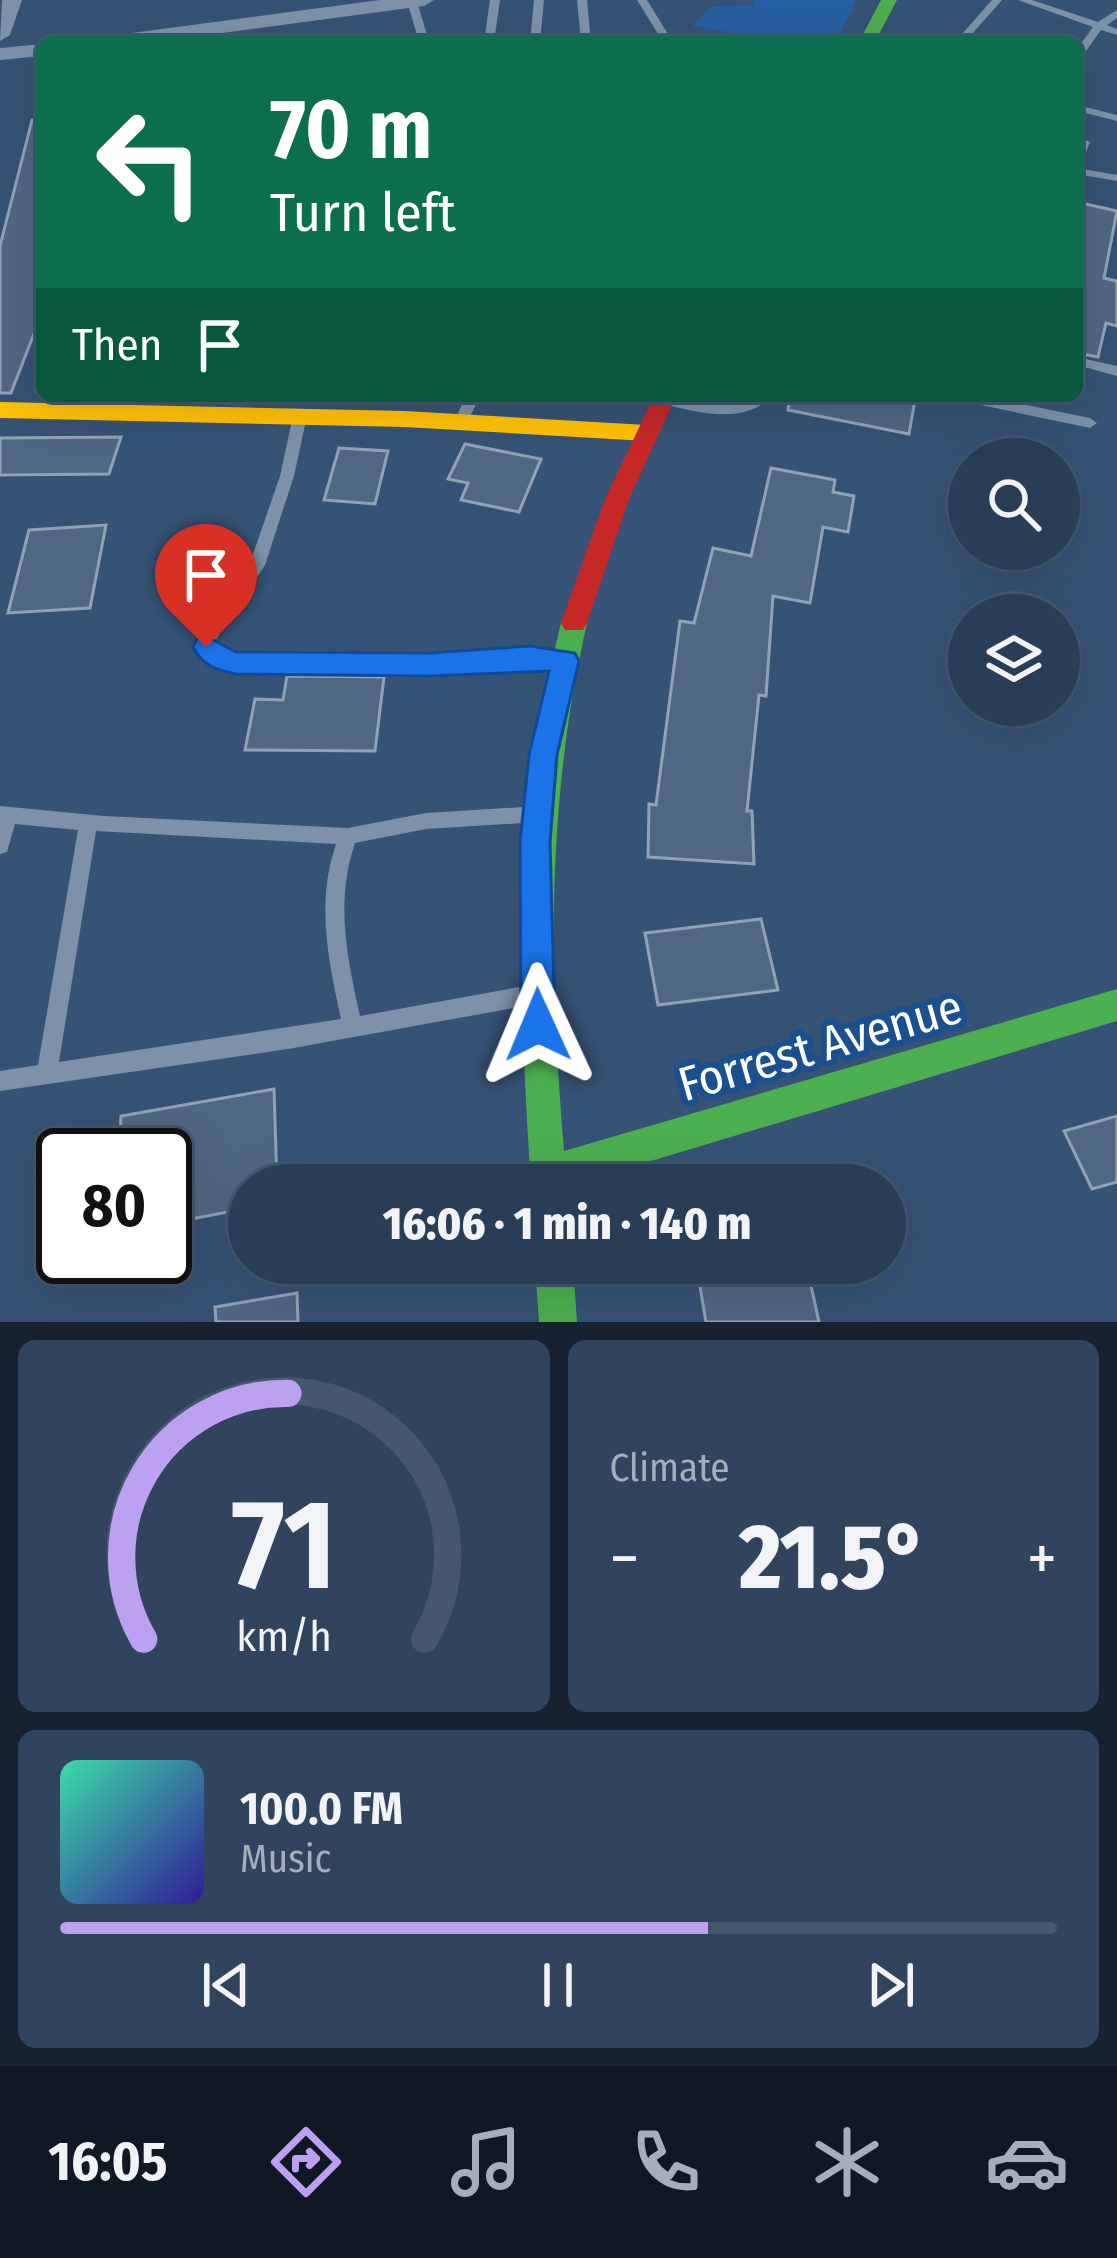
<!DOCTYPE html>
<meta charset="utf-8">
<style>
:root{--surface:#283e57;--page:#30455d;--text:#f1f3f6;--muted:#a5aeba;--line:#44576d;--accent:#bca0f2}
body{margin:0;font-family:"Fira Sans Condensed",sans-serif;background:var(--page);color:var(--text);height:100vh;display:flex;flex-direction:column;font-size:45px;white-space:nowrap}
*{box-sizing:border-box;margin:0}
p{font-size:39px;color:var(--muted)}
.icon{flex:none;width:66px;height:66px;fill:none;stroke:currentColor;stroke-width:2;stroke-linecap:round;stroke-linejoin:round}
.map{position:relative;height:1322px;overflow:hidden}
.drawer{display:flex;flex-direction:column;gap:18px;padding:18px;background:#162230;flex:1}
.drawer>*{flex:none}
.guide{position:absolute;left:36px;top:36px;width:1047px;height:366px;border-radius:18px;box-shadow:0 12px 48px #0002,0 0 0 3px var(--line);background:#0b6e4f;color:#fff;overflow:hidden}
.buttons{position:absolute;left:948px;top:438px;display:grid;gap:24px}
.buttons a{display:grid;place-items:center;width:132px;height:132px;border-radius:50%;background:var(--surface);box-shadow:0 12px 48px #0002,0 0 0 3px var(--line);font-size:60px}
.speed{position:absolute;left:36px;top:1128px;display:flex;gap:24px;font-size:60px;font-weight:700;text-align:center}
.speed>*{display:grid;place-content:center;width:156px;height:156px;border-radius:50%;background:var(--surface);box-shadow:0 12px 48px #0002,0 0 0 3px var(--line);line-height:1}
.speed .limit{border:6px solid #111;border-radius:18px;background:#fff;color:#111}
.pin{position:absolute;display:grid;place-items:center;width:102px;height:102px;color:#fff;margin:-123px -51px;border-radius:50% 50% 50% 0;rotate:-45deg;box-shadow:0 0 12px #0007}
.pin .icon{rotate:45deg}
.me{position:absolute;width:132px;margin:-66px;rotate:359deg;stroke-linejoin:round;filter:drop-shadow(0 0 9px #0008)}
.turn{display:flex;align-items:center;gap:42px;height:252px;padding:0 36px;font-size:54px}
.turn .icon{width:156px;height:156px;stroke-width:2.5}
.turn b{display:block;font-size:84px;line-height:102px}
.then{display:flex;align-items:center;height:114px;padding:0 36px;background:#0003;gap:24px;font-size:45px}
.big{font-size:90px;font-weight:800;line-height:1.1}
.drawer .widget{flex:1;display:flex;flex-direction:column;justify-content:center;gap:18px;min-width:0;padding:0 42px;border-radius:18px;background:var(--page)}
.drawer .dial{align-items:center;gap:0}
.dial svg{height:312px;overflow:visible;fill:none;stroke:var(--line);stroke-width:7;stroke-linecap:round;text-anchor:middle}
.dial text{fill:var(--text);stroke:none}
.song{display:flex;align-items:center;gap:36px}
.cover{width:144px;height:144px;border-radius:18px;background:linear-gradient(135deg,hsl(160 70% 55%),hsl(250 70% 35%))}
.played{height:12px;border-radius:6px;background:linear-gradient(90deg,var(--accent) 65%,var(--line) 65%)}
.keys{display:flex;justify-content:space-around;direction:ltr}
.heat{display:flex;justify-content:space-between;align-items:center;font-size:66px;direction:ltr}
.drawer .tiles{flex:1;display:grid;gap:18px;grid-template-columns:1fr 1fr}
.widget:last-child{grid-column:span 2}
.trip{position:absolute;left:228px;top:1164px;width:678px;height:120px;border-radius:60px;background:var(--surface);box-shadow:0 12px 48px #0002,0 0 0 3px var(--line);font-weight:800;line-height:120px;text-align:center}
.tabs{display:flex;height:192px;justify-content:space-around;align-items:center;background:#101923;color:var(--muted)}
.tabs .icon{width:84px;height:84px}
.tabs .selected{color:var(--accent)}
.tabs b{font-size:54px;color:var(--text)}
.map>svg:first-child{display:block}
.green{fill:#265fa1}
.building{fill:#506783;stroke:#92a2b6;stroke-width:3}
.lines{fill:none;stroke-linecap:round;stroke-linejoin:round}
.lane{fill:#7d92a8;fill-rule:evenodd}
.street{fill:#7d92a8;fill-rule:evenodd}
.fast{fill:#4caf50;fill-rule:evenodd}
.slow{fill:#ffc107;fill-rule:evenodd}
.jam{fill:#c62828;fill-rule:evenodd}
.route{fill:#1a73e8;stroke:#114b97;stroke-width:3}
.labels{text-anchor:middle;stroke-width:12;stroke-linejoin:round;paint-order:stroke}
.near-street-label{font-size:48px;fill:#fff;stroke:#1b4f8f}
</style>
<div class="map">
<svg width="1117" height="1322" viewBox="0 0 1117 1322">
<rect width="100%" height="100%" fill="#365274"/>
<path class="green" d="M753,0h102l1,2 -20,40h-55l-88,-16 18,-19 43,-2z"/>
<path class="building" d="M32,120l10,1v192l-31,80h-11v-147z
M1077,202l40,9 -13,67 13,3v45l-11,-3 -8,34 -21,-4z
M790,396h106l19,4 -6,34 -121,-24z
M121,437l-12,37 -109,1v-37z
M465,444l76,15 -22,53 -58,-12 7,-17 -20,-4z
M339,448l49,3 -13,53 -51,-4z
M771,468l64,12 -2,12 21,4 -6,36 -25,-5 -13,76 -37,-7 -7,100 -7,-1 -12,116h5l2,53 -106,-7 1,-53 7,1 24,-184 14,2 19,-75 38,8z
M106,525l-16,83 -82,5 21,-83z
M287,676l97,1 -9,74 -130,-1 10,-51 28,1z
M761,919l17,71 -120,15 -13,-72z
M274,1089l3,96h-28v23l-84,16v-69h-46l2,-39z
M1117,1116v66l-25,7 -28,-58z
M696,1263h110l13,59h-113z
M297,1293l1,29h-82l-1,-15z"/>
<g class="lines">
<path class="lane" d="M490,0h10l-6,42h-10z
M534,0h10l-4,42h-10z
M577,0h10l4,42h-10z
M637,0h10l24,39h26l5,3h-39z
M992,0h10l-37,42h-10z
M1018,0h14l66,22 19,-12v8l-10,7 10,4v6l-16,-5 -20,28 -4,1v-10l16,-22z
M407,1h10l12,41h-10z
M1077,105l40,10v6l-40,-10z
M1077,137l13,5 -7,18 -6,3z
M1077,168l40,7v6l-40,-7z
M1077,357l40,9v10l-40,-11z
M466,396h14l-14,29 -5,2 -7,-5z
M668,396c22,4 45,12 68,8 14,-2 22,-8 37,-8 -31,30 -76,16 -114,7l-2,-3 2,-3z
M955,396h29l106,22 7,5 -7,5 -128,-27z
M300,411l7,5 -13,60 -29,89 -50,76 2,9 19,6 52,2 264,-5 6,2 2,5 -2,5 -270,7 -52,-2 -33,-11 -4,-19 51,-77 30,-87 13,-60z
M0,806l104,10 244,12 78,-15 98,-6 6,2 3,6 -3,6 -6,2 -98,6 -71,14c-20,59 -8,114 5,173l159,-29 7,3 3,7 -3,7 -7,3 -231,42 -288,42v-20l38,-6 40,-235 -63,-6 -8,28 -7,2zM96,831l240,13c-20,59 -8,115 5,175l-282,43z"/>
<path class="street" d="M2,0h20l-12,35 -10,6z
M380,0h54l-10,6 -270,36h-55l10,-6z
M42,44v12l-42,4v-12z"/>
<path class="fast" d="M881,0h16l-22,42h-16z
M574,612l9,4 4,7c-41,180 -38,346 -23,528l553,-162v32l-546,164h-40c-13,-198 -18,-367 30,-562l4,-7z
M535,1263h38l4,59h-38z"/>
<path class="slow" d="M0,402l405,9 241,14 12,8 -12,8 -241,-14 -405,-9z"/>
<path class="jam" d="M654,396h22l-47,103 -42,124 -4,7h-18l-4,-7 44,-124z"/>
</g>
<path class="route" d="M206,636l30,16 194,1 100,-7 45,7 4,8 -22,94 -7,87 5,183 -5,12 -12,5 -12,-5 -5,-12 -1,-183 9,-87 20,-84 -119,5 -194,-2c-20,-4 -33,-8 -43,-27l4,-8z"/>
<g class="labels">
<g class="near-street-label">
<text transform="translate(820 1045) rotate(-16)" y="17">Forrest Avenue</text>
</g>
</g>
</svg>
<div class="buttons">
<a><svg class="icon" aria-label="search" viewBox="0 0 24 24"><circle cx="10" cy="10" r="6"/><path d="M15 15l6 6"/></svg></a>
<a><svg class="icon" aria-label="layers" viewBox="0 0 24 24"><path d="M12 4l9 5-9 5-9-5zM3 14l9 5 9-5"/></svg></a>
</div>
<div class="speed"><div class="limit">80</div></div>
<div class="pin" style="left:206px;top:647px;background:#d93025"><svg class="icon" aria-label="arrive" viewBox="0 0 24 24"><path d="M6 21V4h12l-3 4 3 4H6"/></svg></div>
<svg class="me" style="left:538px;top:1025px" viewBox="-20 -20 40 40"><path d="M0-17L14 15 0 8-14 15z" fill="#1a73e8" stroke="#fff" stroke-width="4"/></svg>
<div class="trip">16:06 · 1 min · 140 m</div>
<div class="guide">
<div class="turn"><svg class="icon" aria-label="left" viewBox="0 0 24 24"><path d="M17 20v-9H6M10 6l-5 5 5 5"/></svg><div><b>70 m</b>Turn left</div></div>
<div class="then">Then<svg class="icon" aria-label="arrive" viewBox="0 0 24 24"><path d="M6 21V4h12l-3 4 3 4H6"/></svg></div>
</div>
</div>
<section class="drawer">
<div class="tiles">
<div class="widget dial"><svg viewBox="0 0 100 80">
<path d="M14 69A42 42 0 1 1 86 69"/>
<path d="M14 69A42 42 0 0 1 51 6" stroke="#bca0f2"/>
<text x="50" y="56" font-size="32" font-weight="700">71</text>
<text x="50" y="72" font-size="11">km/h</text>
</svg></div>
<div class="widget"><p>Climate</p>
<div class="heat"><a>−</a><b class="big">21.5°</b><a>+</a></div>
</div>
<div class="widget">
<div class="song"><i class="cover"></i><div><b>100.0 FM</b><p>Music</p></div></div>
<div class="played"></div>
<div class="keys"><svg class="icon" aria-label="previous" viewBox="0 0 24 24"><path d="M18 5L8 12l10 7zM5 5v14"/></svg><svg class="icon" aria-label="pause" viewBox="0 0 24 24"><path d="M8 5v14M16 5v14"/></svg><svg class="icon" aria-label="next" viewBox="0 0 24 24"><path d="M6 5l10 7-10 7zM19 5v14"/></svg></div>
</div>
</div>
</section>
<nav class="tabs">
<b>16:05</b>
<svg class="icon selected" aria-label="directions" viewBox="0 0 24 24"><path d="M12 3l9 9-9 9-9-9zM9 14v-3h6M13 9l2 2-2 2"/></svg>
<svg class="icon" aria-label="music" viewBox="0 0 24 24"><path d="M9 18V5l10-2v13"/><circle cx="6" cy="18" r="3"/><circle cx="16" cy="16" r="3"/></svg>
<svg class="icon" aria-label="phone" viewBox="0 0 24 24"><path d="M5 4h4l2 5-3 2q2 4 5 5l2-3 5 2v4C11 20 4 13 5 4z"/></svg>
<svg class="icon" aria-label="climate" viewBox="0 0 24 24"><path d="M12 3v18M4 7l16 10M4 17L20 7"/></svg>
<svg class="icon" aria-label="car" viewBox="0 0 24 24"><path d="M5 17H2v-5l4-1 3-4h7l3 4 3 1v5h-3M9 17h6M6 11h13"/><circle cx="7" cy="17" r="2"/><circle cx="17" cy="17" r="2"/></svg>
</nav>
